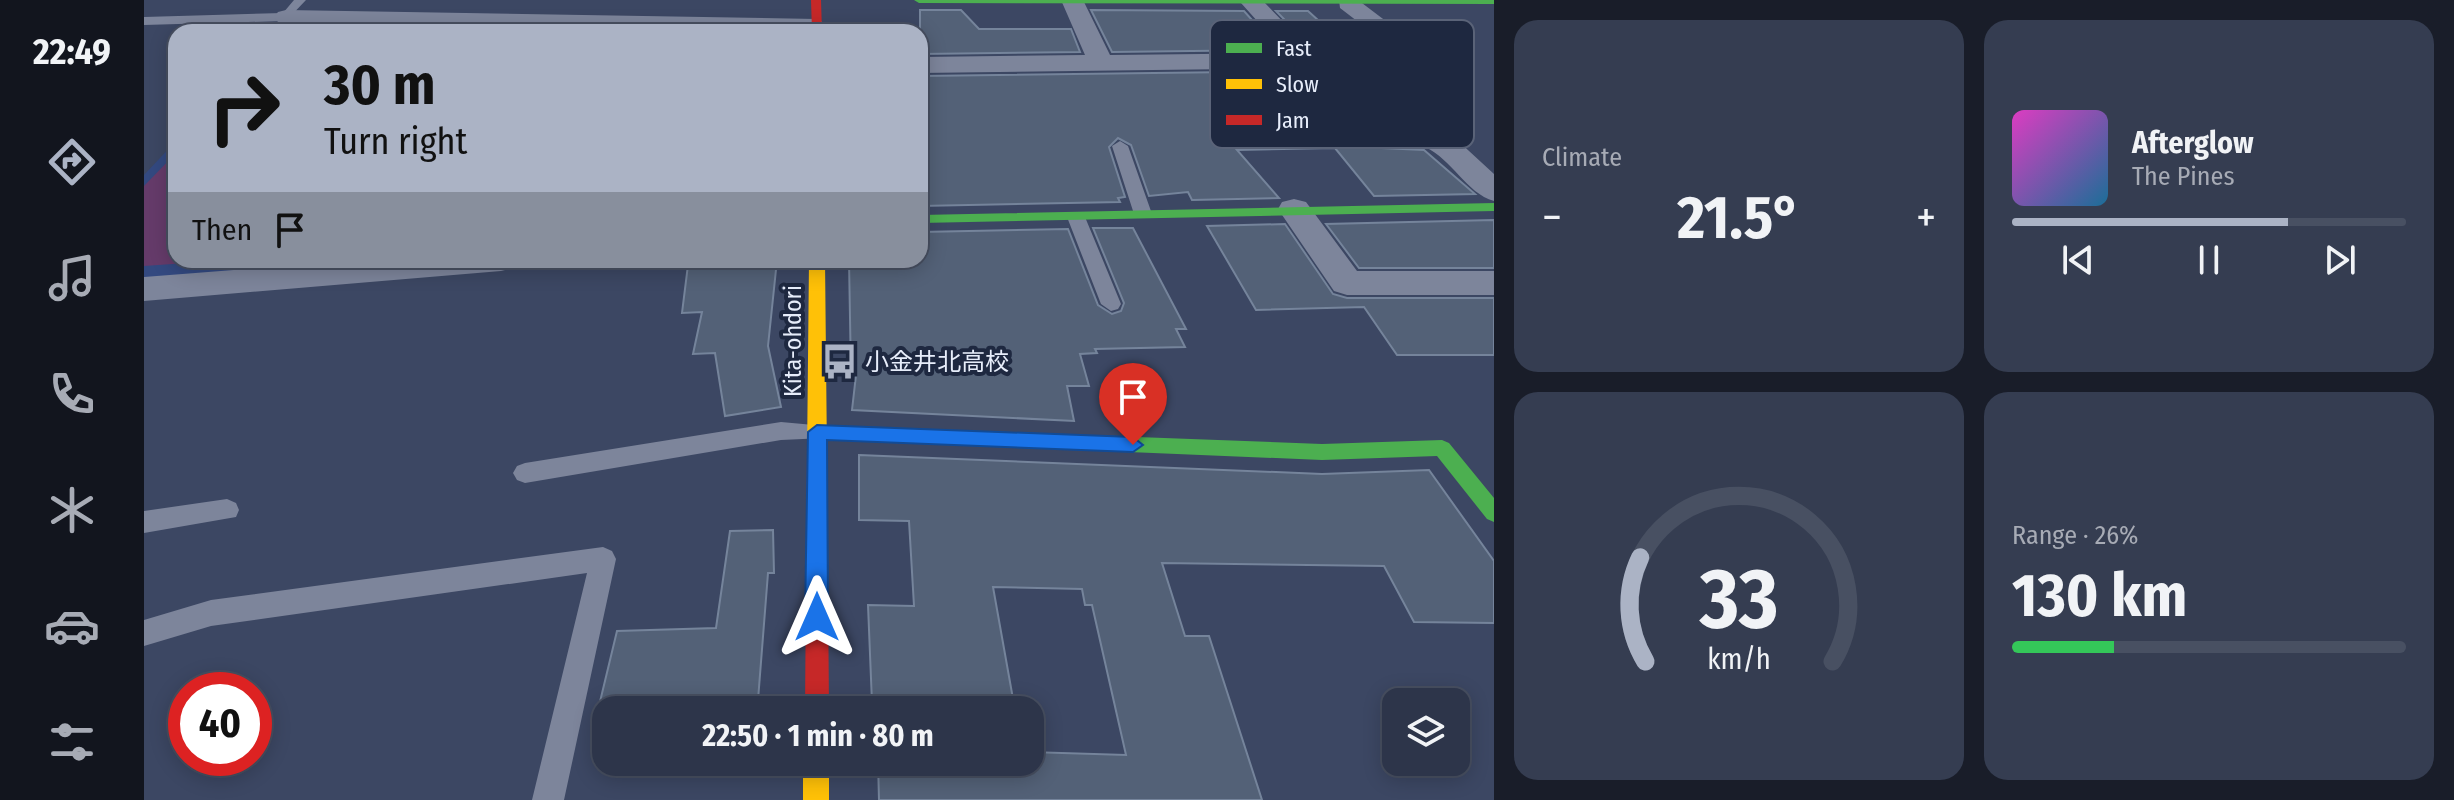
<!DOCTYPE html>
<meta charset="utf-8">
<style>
:root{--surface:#2d354a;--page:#353d51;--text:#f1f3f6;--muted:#a7abb5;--line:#485062;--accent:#abb3c5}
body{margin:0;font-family:"Fira Sans Condensed","Noto Sans JP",sans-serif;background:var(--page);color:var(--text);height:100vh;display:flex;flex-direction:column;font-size:30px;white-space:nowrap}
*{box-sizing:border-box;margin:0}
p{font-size:26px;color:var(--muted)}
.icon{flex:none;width:44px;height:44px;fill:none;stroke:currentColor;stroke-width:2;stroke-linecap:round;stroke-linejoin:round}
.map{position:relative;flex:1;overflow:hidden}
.panel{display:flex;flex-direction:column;gap:20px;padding:20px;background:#191d29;width:960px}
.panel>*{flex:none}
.top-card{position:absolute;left:24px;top:24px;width:760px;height:244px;border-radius:24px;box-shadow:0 4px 20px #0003,0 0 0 2px var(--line);background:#abb3c5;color:#111;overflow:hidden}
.controls{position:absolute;left:1238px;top:688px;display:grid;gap:16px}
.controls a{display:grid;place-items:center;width:88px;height:88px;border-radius:16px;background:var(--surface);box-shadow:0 4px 20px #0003,0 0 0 2px var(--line);font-size:40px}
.speed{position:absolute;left:24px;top:672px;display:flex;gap:16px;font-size:40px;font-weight:700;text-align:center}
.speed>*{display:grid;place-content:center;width:104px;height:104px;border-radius:50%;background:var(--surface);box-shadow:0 4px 20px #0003,0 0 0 2px var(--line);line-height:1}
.speed .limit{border:12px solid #d22;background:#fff;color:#111}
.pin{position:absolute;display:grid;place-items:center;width:68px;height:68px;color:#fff;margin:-82px -34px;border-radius:50% 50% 50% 0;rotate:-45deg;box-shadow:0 0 8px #0007}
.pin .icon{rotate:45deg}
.me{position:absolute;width:88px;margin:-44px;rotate:0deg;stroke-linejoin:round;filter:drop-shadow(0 0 6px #0008)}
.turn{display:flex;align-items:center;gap:28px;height:168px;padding:0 24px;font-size:36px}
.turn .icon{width:104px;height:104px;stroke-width:2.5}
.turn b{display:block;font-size:56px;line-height:68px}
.then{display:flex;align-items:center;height:76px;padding:0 24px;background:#0003;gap:16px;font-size:30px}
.big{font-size:60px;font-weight:700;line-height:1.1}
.panel .tile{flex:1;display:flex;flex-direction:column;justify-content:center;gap:12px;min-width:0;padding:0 28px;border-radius:24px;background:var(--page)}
.panel .dial{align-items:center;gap:0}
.dial svg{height:208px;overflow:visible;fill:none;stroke:var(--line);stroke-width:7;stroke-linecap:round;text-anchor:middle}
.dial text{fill:var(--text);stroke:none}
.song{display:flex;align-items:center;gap:24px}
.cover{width:96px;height:96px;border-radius:12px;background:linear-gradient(135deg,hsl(310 70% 55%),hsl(200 70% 35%))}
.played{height:8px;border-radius:4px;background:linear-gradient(90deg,var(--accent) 70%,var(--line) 70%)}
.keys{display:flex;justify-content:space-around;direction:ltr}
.heat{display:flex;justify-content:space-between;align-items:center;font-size:44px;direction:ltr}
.charge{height:12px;border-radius:6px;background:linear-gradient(90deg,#34c759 26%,var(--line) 0)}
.panel .tiles{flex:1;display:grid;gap:20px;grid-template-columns:repeat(2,1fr)}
.trip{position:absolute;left:448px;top:696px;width:452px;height:80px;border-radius:24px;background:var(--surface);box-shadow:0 4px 20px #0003,0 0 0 2px var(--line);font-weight:700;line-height:80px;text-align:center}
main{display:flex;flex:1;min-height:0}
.menu{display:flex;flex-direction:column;width:144px;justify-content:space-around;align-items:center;background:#12151e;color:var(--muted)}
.menu .icon{width:56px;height:56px}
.menu .on{color:var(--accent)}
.menu b{font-size:36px;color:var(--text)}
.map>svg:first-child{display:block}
.built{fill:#334980}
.green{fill:#653b6a}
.building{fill:#536177;stroke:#75849b;stroke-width:2}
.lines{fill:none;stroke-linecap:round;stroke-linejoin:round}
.lane{fill:#7d859b;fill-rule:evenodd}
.street{fill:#7d859b;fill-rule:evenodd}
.fast{fill:#4caf50;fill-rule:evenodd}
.slow{fill:#ffc107;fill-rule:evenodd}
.jam{fill:#c62828;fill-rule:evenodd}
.route{fill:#1a73e8;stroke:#114b97;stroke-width:2}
.labels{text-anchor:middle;stroke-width:8;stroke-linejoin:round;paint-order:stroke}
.street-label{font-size:24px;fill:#e7edfa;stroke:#1e2840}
.poi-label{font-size:24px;fill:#e7edfa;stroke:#1e2840;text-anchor:start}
.key{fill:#1e2840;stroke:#5a6378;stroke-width:2}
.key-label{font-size:22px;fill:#e7edfa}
</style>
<main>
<nav class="menu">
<b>22:49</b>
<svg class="icon on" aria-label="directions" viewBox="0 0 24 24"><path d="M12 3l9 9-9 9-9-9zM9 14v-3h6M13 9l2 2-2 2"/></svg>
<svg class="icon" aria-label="music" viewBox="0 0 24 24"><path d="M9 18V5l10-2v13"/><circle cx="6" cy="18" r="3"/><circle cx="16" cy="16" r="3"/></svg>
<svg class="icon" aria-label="phone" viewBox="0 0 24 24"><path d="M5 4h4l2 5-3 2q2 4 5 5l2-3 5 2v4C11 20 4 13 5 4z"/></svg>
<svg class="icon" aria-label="climate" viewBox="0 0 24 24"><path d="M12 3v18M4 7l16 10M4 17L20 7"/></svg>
<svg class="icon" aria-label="car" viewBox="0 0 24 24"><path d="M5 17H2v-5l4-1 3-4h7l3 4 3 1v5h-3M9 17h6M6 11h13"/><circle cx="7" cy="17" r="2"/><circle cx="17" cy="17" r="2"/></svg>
<svg class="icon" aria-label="filters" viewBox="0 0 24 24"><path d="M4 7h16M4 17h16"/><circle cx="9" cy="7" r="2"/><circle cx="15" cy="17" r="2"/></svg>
</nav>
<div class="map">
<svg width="1350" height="800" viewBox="0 0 1350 800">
<rect width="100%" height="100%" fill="#3c4763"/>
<path class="built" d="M144,24l373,8h-381z
M32,141v119h199l-231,19v-104z"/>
<path class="green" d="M32,153v107h54l-86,6v-80z"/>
<path class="building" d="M776,10h41l18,19h92l9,23 -160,2z
M947,10l153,1 35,39 -167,2z
M1132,11h32l130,118 -88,-3 -16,10 5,10 85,4 51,44 -101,2 -39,-48 -98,2 42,48 -87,2 -4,-8 -39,4 -18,-51 -13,-7 -9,9 16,50 -7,1 2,4 -200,4v-130l387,-5 15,-8v-5z
M1350,220v48h-135l-33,-44z
M1141,224l48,70 14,4h147v57h-97l-33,-48 -108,3 -49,-84z
M949,228h40l53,101h-10l9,18 -90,2 2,4 -17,1 9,32h-22l7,35 -222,-11 4,-35h-5l-2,-115h71v-28l148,-3 30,76 14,9 9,-3 3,-8z
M566,260h67l-9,86 13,61 -56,9 -10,-63 -22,1 9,-42 -20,1 6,-48 22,-1z
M715,455l463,19 107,-4 65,91v62l-80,-1 -30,-56 -222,-3 23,73h24l53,164h-383l-1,-38h152v-10l96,3 -34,-150h-7l-3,-16 -89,-2 22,123h-139v-7h-4l-4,-98 46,1 -5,-85 -50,-1z
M629,530l1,43h-6l-10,127 -94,-2 -3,12h-63l19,-79 99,-3 14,-97z"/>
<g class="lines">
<path class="lane" d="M150,0h12l-20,21 -142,4v-8l139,-4z
M976,141l8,5 24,68 -3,4h-12l-3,-4 -22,-68z
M932,212l9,5 36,87 -3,5 -7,2 -10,-7 -34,-87z
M637,422l44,4 3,6 -3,6 -44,2 -256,43 -8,-3 -4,-7 4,-7 8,-3z
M83,499l9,4 3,7 -3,7 -92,16v-22z
M459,547l9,4 4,8 -52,241h-32l55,-227 -376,53 -67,20v-26l67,-20z"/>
<path class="street" d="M917,0h22l27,55 176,-2 -45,-50 21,-3 58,60 -13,8 -387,5v-16l165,-2z
M1195,0h19l103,78 -4,6h-18l-99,-76z
M142,10l531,9 12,7 -8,6h-67l-476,-10 -4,-5 4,-5z
M1207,129l89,3 16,7 38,35v27c-28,-8 -42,-42 -69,-54l-84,-3 -5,-6 5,-6z
M1150,199l12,3 51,69h137v24h-147l-13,-4 -56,-82 4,-7z
M216,260h159l-6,8 -12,3 -357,30v-24z"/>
<path class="fast" d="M770,0h580v4l-575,-1z
M1350,203v8l-574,12v-8z
M673,425l505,19 120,-4 7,3 45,55v24l-7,-3 -50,-63 -115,4 -505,-21 -7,-2 -2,-5 2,-5z"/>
<path class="slow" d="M665,260h16l2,197 -3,5 -7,3 -7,-3 -3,-5z
M659,762h26v38h-26z"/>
<path class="jam" d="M667,0h10l1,32h-10z
M673,449l7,3 3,5 2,253h-24l2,-253 3,-5z"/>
</g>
<path class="route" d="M673,425l316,12 10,8 -10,7 -306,-12 1,177 -3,8 -8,3 -8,-3 -4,-8 3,-185z"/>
<defs>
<symbol id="bus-bare" viewBox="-9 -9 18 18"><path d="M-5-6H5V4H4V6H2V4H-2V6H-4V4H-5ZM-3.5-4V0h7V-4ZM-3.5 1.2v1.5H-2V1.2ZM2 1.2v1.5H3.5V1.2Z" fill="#abb3c5" stroke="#1e2840" stroke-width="2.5" paint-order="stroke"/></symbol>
</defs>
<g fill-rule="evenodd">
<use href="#bus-bare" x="670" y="336" width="51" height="51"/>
</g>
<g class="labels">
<g class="street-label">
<text transform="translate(649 341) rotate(-90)" y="8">Kita-ohdori</text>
</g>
<g class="poi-label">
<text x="721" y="370">小金井北高校</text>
</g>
</g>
<rect x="1066" y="20" width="264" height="128" rx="12" class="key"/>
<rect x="1082" y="43" width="36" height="10" fill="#4caf50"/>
<rect x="1082" y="79" width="36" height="10" fill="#ffc107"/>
<rect x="1082" y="115" width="36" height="10" fill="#c62828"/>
<g class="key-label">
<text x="1132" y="56">Fast</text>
<text x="1132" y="92">Slow</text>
<text x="1132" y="128">Jam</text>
</g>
</svg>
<div class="controls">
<a><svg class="icon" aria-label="layers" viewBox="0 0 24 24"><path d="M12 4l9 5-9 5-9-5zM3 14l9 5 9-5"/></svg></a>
</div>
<div class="speed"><div class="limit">40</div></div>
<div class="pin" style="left:989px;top:445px;background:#d93025"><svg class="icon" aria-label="arrive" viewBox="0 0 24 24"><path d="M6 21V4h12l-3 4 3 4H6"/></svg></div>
<svg class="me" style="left:673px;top:617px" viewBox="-20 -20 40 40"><path d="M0-17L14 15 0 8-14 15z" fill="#1a73e8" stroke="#fff" stroke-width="4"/></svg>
<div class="trip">22:50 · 1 min · 80 m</div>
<div class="top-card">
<div class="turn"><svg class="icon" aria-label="right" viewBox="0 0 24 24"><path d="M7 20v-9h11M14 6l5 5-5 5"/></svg><div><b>30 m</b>Turn right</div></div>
<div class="then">Then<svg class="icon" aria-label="arrive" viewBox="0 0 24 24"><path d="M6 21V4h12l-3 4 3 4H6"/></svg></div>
</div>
</div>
<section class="panel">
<div class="tiles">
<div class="tile"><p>Climate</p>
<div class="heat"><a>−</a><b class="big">21.5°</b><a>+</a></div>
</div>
<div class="tile">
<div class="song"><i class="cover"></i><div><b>Afterglow</b><p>The Pines</p></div></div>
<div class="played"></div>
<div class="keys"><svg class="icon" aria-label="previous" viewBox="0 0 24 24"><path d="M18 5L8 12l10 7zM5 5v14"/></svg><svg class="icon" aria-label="pause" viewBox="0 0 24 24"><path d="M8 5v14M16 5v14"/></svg><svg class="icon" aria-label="next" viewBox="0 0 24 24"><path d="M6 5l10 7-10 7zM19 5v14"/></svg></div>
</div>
<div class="tile dial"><svg viewBox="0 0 100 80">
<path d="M14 69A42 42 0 1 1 86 69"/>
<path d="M14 69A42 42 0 0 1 12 29" stroke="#abb3c5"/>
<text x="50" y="56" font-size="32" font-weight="700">33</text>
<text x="50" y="72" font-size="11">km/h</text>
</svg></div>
<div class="tile"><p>Range · 26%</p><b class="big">130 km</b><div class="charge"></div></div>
</div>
</section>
</main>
